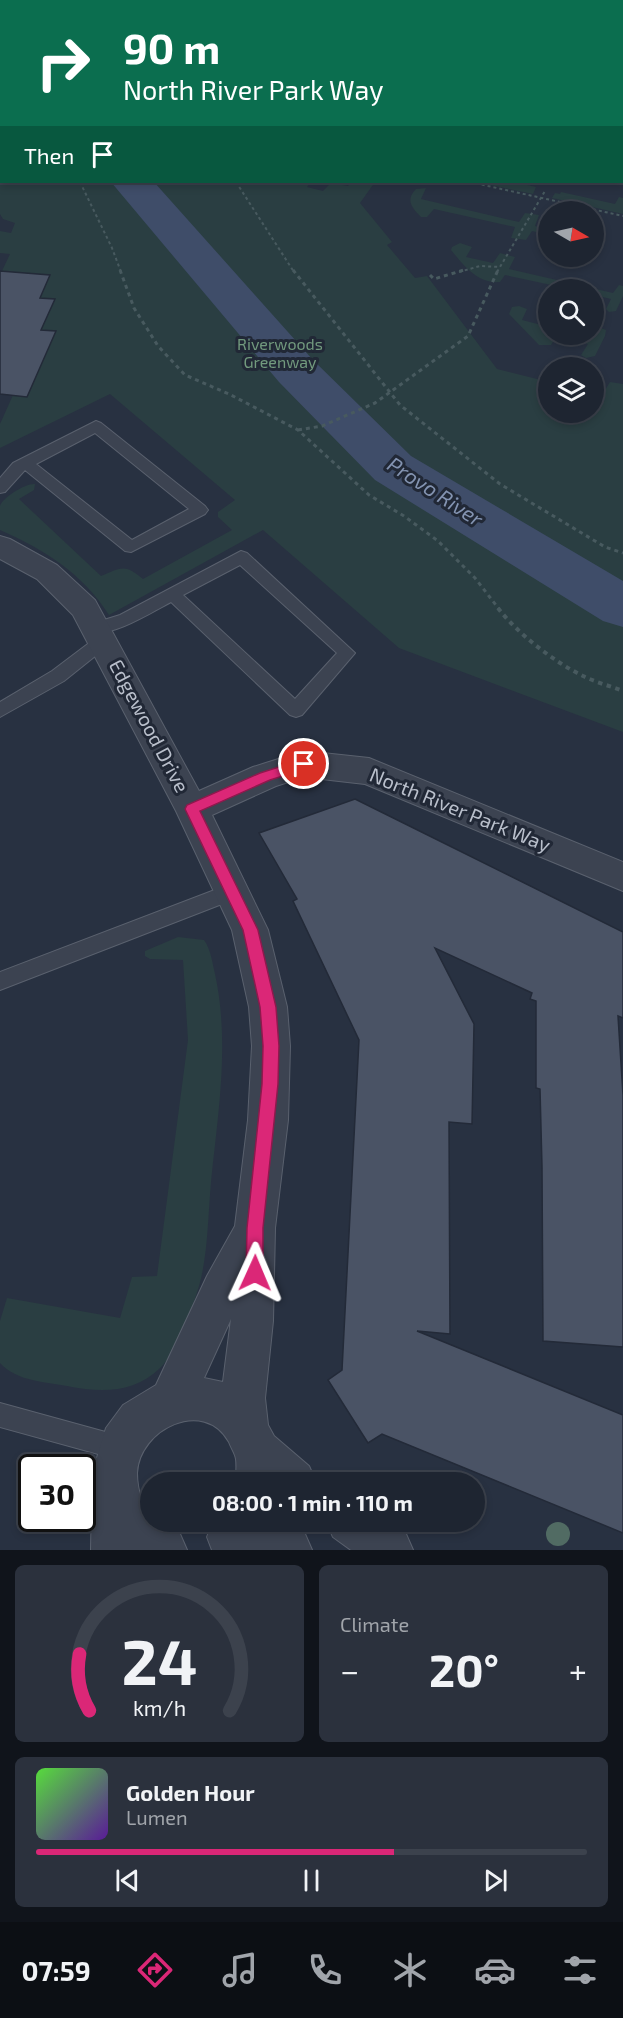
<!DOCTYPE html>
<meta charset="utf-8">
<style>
:root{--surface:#1e2531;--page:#2b313d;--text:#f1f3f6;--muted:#a1a5ab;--line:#3c424d;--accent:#db2777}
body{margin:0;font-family:"Exo 2",sans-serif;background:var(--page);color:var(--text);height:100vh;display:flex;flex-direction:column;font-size:22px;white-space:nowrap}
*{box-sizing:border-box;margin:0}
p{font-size:20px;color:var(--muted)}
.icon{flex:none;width:33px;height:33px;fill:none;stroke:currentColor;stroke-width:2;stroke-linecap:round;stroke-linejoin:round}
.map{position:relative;height:1550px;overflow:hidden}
.panel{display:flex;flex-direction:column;gap:15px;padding:15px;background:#10141b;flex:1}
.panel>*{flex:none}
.hud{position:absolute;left:0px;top:0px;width:624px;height:183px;box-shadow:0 3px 9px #0003,0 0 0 2px var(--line);background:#0b6e4f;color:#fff;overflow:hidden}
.needle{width:39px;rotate:99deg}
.buttons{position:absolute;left:538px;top:201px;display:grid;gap:12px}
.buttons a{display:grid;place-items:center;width:66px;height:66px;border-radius:50%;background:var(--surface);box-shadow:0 3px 9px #0003,0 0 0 2px var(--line);font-size:30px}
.speed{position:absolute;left:18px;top:1454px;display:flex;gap:12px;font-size:30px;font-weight:700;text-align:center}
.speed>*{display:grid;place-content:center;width:78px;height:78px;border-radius:50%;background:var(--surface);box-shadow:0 3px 9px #0003,0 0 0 2px var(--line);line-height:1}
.speed .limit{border:3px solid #111;border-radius:9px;background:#fff;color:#111}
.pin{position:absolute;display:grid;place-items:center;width:51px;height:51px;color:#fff;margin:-26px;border:3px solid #fff;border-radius:50%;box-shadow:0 2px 6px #0007}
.me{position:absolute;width:66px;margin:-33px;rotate:1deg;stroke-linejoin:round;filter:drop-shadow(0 0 4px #0008)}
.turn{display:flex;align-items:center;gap:21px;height:126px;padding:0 24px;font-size:27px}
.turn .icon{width:78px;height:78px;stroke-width:2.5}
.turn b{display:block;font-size:42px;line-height:51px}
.then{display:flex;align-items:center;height:57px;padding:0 24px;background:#0003;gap:12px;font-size:22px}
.big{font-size:45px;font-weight:700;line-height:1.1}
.panel .widget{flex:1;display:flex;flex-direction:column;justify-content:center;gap:9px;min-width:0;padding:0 21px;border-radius:9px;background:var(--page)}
.panel .dial{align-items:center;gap:0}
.dial svg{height:156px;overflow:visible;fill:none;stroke:var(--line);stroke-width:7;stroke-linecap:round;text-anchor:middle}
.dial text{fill:var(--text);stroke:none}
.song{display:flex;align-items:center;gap:18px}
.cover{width:72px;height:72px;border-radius:9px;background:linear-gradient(135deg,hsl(110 70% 55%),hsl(270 70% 35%))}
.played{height:6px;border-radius:3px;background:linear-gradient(90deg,var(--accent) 65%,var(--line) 65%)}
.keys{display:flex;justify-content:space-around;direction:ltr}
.heat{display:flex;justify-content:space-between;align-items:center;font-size:33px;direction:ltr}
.panel .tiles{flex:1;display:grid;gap:15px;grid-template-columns:1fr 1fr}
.widget:last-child{grid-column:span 2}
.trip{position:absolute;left:140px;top:1472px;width:345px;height:60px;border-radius:30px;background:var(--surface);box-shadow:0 3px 9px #0003,0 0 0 2px var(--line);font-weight:700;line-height:60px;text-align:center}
.dock{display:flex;height:96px;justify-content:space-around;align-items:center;background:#0c0f14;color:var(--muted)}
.dock .icon{width:42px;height:42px}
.dock .on{color:var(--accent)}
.dock b{font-size:27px;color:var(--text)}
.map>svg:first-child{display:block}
.green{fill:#2a3e42}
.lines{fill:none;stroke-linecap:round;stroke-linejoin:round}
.river{fill:#3f4d69;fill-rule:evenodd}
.building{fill:#4a5365;stroke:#232a38;stroke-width:1.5}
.lane-casing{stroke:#5a616e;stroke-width:2}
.street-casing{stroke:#5a616e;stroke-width:2}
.secondary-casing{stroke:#5a616e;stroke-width:2}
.path-far2{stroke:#485a5f;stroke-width:2;stroke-dasharray:3 3;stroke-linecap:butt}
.path-far1{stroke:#485a5f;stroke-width:3;stroke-dasharray:4 4;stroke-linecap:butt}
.path{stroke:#485a5f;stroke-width:4;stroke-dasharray:4.5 4.5;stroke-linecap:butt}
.lane{fill:#3c4351;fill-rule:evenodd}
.street{fill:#3c4351;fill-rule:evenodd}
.secondary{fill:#4b5264;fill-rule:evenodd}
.tree{fill:#516b63}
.route{fill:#db2777;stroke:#8e194d;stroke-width:1.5}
.labels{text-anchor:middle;stroke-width:6;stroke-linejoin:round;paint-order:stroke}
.far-park-label{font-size:16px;fill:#729a7e;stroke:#212836}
.street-label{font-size:20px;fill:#b9bfcb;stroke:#212836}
.water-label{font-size:21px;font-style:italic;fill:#8393b1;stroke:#212836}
</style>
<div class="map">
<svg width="623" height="1550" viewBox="0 0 623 1550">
<rect width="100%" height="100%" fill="#283141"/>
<path class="green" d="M26,0l-24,2v180h309l-4,5 16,4 8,-8 17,3 4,-4h23l-15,21 32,39 -5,3 28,33 12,-2 70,93 52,13v30h45v-19l8,2 8,-13 13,2v348l-224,-84 -136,-118 -154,85c-26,-41 -65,-66 -109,-85 0,-7 0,-17 0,-24 3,-9 26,-23 35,-22l-1,6 -15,9 82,77c21,-9 24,-12 42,3l89,-49 -14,-13v-5l17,-12 -125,-106 -110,54v-24l13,-29 15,1 27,-64 -14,-2 14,-30 -15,-2 10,-23 -48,-4 8,-17 -10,-1v-22l11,2 4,-10 -12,-4 -3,-5v-213z
M476,182h39l21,5 -3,7z
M426,188l-5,11 98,23 6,-9 14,2 -4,11 14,4v5l-17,-4 -6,9 -15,-2 4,-11 -81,-18 -7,8h-6c-9,-9 -16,-17 -5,-28z
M561,192l54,12 4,-7 4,1v16l-71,-16 3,-5 5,1z
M460,243l12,4 -6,10 27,6 7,-10 15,4 -6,12 104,24 6,-8 4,1v10l-7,15 -7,1 -3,-3 5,-10 -17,-4v-5l-24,-1 -65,-14 -5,7c-22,2 -36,-16 -49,-32l1,-3z
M519,306l8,3 -5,11 27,7v7l30,1 11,2 8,-10 8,3 -1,6 -10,20 -9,2 -5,-3 7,-11 -32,-8 -5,9h-12l-30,-31 3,-7z
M178,937l26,3c7,10 8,22 11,34 15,69 3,139 -4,208 -3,33 -3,73 -12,104 -7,23 -21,66 -39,82 -25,24 -55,25 -88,19 -24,-5 -55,-5 -72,-24v-42l7,-23 113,20 12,-41 25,-1 31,-236 -5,-80 -33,-1 -5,-3v-5z"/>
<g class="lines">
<path class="river" d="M0,89h2v24h-2z
M111,182h43l159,178 98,96 212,125v46l-20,-6 -228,-141 -96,-98z"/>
</g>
<path class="building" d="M0,271l50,4 -10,23 15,1 -14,31 15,1 -29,66 -27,-3z
M355,799l268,133v86l-5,-2 5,79v252l-80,-6 -1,-174 -2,-78 -4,-1v-87l-6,-2 2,-6 -97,-45 39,76 -2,100 -23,-2 1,212 -33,-3 206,84v118l-241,-99 -14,9 -40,-63 14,-10 17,-330 -66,-139 4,-2 -38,-66z"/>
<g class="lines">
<defs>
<path id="lane" d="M96,421l5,2 104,83 3,4 -3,4 -74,38 -6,-1 -100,-81 -20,22 -5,1v-15l13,-15zM95,433l94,76 -57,31 -96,-76z
M241,551l6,2 108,100 -53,62 -6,2 -6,-2 -119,-113c-19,10 -60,36 -80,30l-2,-4 2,-4 29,-9zM240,565l97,88 -42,46 -112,-104z
M103,635l6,2 2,4 -2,4 -45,36 -64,36v-15l52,-31 45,-34z
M233,883l7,2 3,6 -3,6 -240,93v-18z
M0,1403l120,33 9,3 3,9 -3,9 -9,3 -120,-33z"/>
<path id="street" d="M534,0h20v2h-20z
M0,536l10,3 47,26 38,35 104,191 54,-24 51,-16 65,7 254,104v29l-258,-107 -61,-7 -28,9 -64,29 56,115 19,77 3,39 -2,74 -13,108 -2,93 -8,77 3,27 6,11 35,30 7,16h-80c0,-8 1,-16 0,-23 -1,-6 -5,-11 -7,-17 -25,-45 -90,-13 -92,31 0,8 2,20 5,28 2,8 8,11 8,20h8l22,13 7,16h-96l1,-51 3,-6 -3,-19 14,-46 17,-23 33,-20 51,-109 28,-50 13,-106 4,-74 -3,-39 -17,-77 -56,-119 -103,-196 -36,-36 -37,-20zM231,1319l-8,63 -19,-4z
M213,1521c33,0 62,0 92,13l7,16h-100l-5,-13z
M326,1521h63l17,13 7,16h-62l-18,-13z"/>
<path id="secondary" d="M230,0h26l1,2h-26z
M622,60h1v12h-1z"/>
</defs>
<use href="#lane" class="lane-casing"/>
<use href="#street" class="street-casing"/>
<use href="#secondary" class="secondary-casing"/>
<path class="path-far2" d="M80,182l32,66 9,24
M236,182l58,90
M470,182l153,34
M459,272l21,-6 20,1
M497,272l48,-81"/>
<path class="path-far1" d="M120,270l14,38 24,38 27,29 44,19 69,36 71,65 35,21 34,25 37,37 24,31
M293,270l107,135 100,79 105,63 18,6
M430,275l4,4 30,-9
M298,430l24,-4 53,-23 93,-67 30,-66"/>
<path class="path" d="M498,608c19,25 56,54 85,68 12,6 27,10 40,15"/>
<use href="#lane" class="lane"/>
<use href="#street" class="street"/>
<use href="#secondary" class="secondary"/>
</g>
<circle class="tree" cx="558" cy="1534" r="12"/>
<path class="route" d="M304,759l5,1 2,4 -2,4 -39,12 -70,31 58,119 18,77 3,39 -1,38 -15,144v45l-2,6 -6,2 -7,-2 -2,-6 1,-45 15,-144 1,-38 -3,-39 -17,-77 -58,-121 2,-4 73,-32z"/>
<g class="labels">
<g class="far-park-label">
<text x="280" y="350">Riverwoods<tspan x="280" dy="18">Greenway</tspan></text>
</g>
<g class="street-label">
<text transform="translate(149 726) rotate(62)" y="7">Edgewood Drive</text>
<text transform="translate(460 810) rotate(22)" y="7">North River Park Way</text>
</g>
<g class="water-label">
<text transform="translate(435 492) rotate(33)" y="7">Provo River</text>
</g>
</g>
</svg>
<div class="buttons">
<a><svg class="needle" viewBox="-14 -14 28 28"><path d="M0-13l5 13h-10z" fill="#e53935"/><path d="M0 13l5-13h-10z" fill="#a1a5ab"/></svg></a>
<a><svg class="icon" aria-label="search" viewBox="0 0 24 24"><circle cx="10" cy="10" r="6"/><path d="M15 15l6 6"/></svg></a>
<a><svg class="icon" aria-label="layers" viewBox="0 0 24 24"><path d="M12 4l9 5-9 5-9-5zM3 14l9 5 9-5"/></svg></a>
</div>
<div class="speed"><div class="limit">30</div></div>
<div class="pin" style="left:304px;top:764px;background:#d93025"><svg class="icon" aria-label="arrive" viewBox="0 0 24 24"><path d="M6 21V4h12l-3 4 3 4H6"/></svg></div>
<svg class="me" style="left:255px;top:1273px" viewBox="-20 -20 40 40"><path d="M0-17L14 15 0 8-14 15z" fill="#db2777" stroke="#fff" stroke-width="4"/></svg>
<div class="trip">08:00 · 1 min · 110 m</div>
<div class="hud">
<div class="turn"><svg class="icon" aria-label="right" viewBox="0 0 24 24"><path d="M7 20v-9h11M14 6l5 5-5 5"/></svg><div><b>90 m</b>North River Park Way</div></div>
<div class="then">Then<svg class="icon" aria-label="arrive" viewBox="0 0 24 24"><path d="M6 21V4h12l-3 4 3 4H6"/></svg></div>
</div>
</div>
<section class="panel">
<div class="tiles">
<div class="widget dial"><svg viewBox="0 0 100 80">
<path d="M14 69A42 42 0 1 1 86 69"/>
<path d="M14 69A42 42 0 0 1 9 40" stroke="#db2777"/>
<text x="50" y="56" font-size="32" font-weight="700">24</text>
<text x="50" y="72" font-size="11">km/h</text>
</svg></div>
<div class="widget"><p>Climate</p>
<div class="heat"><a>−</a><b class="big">20°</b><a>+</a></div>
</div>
<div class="widget">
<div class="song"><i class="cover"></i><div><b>Golden Hour</b><p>Lumen</p></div></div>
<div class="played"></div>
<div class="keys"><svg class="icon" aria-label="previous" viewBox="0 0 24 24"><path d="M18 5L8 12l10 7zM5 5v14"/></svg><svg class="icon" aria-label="pause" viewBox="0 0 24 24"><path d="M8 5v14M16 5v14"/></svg><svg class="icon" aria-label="next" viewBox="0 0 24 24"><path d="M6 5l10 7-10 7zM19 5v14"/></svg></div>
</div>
</div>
</section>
<nav class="dock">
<b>07:59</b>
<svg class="icon on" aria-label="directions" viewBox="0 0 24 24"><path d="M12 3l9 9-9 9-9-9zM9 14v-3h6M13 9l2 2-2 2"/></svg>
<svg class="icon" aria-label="music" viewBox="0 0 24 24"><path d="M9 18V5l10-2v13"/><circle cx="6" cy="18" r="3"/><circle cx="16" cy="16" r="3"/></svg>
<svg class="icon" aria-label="phone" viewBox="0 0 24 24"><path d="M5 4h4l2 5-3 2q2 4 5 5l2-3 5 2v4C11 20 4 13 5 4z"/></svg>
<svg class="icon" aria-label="climate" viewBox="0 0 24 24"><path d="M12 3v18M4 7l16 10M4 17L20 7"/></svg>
<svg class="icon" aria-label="car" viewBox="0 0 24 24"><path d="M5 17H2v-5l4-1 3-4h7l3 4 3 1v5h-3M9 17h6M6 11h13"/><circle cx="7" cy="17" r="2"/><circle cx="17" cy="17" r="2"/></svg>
<svg class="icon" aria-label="filters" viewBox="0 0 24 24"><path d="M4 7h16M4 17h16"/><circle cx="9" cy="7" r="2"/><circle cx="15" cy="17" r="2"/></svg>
</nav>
